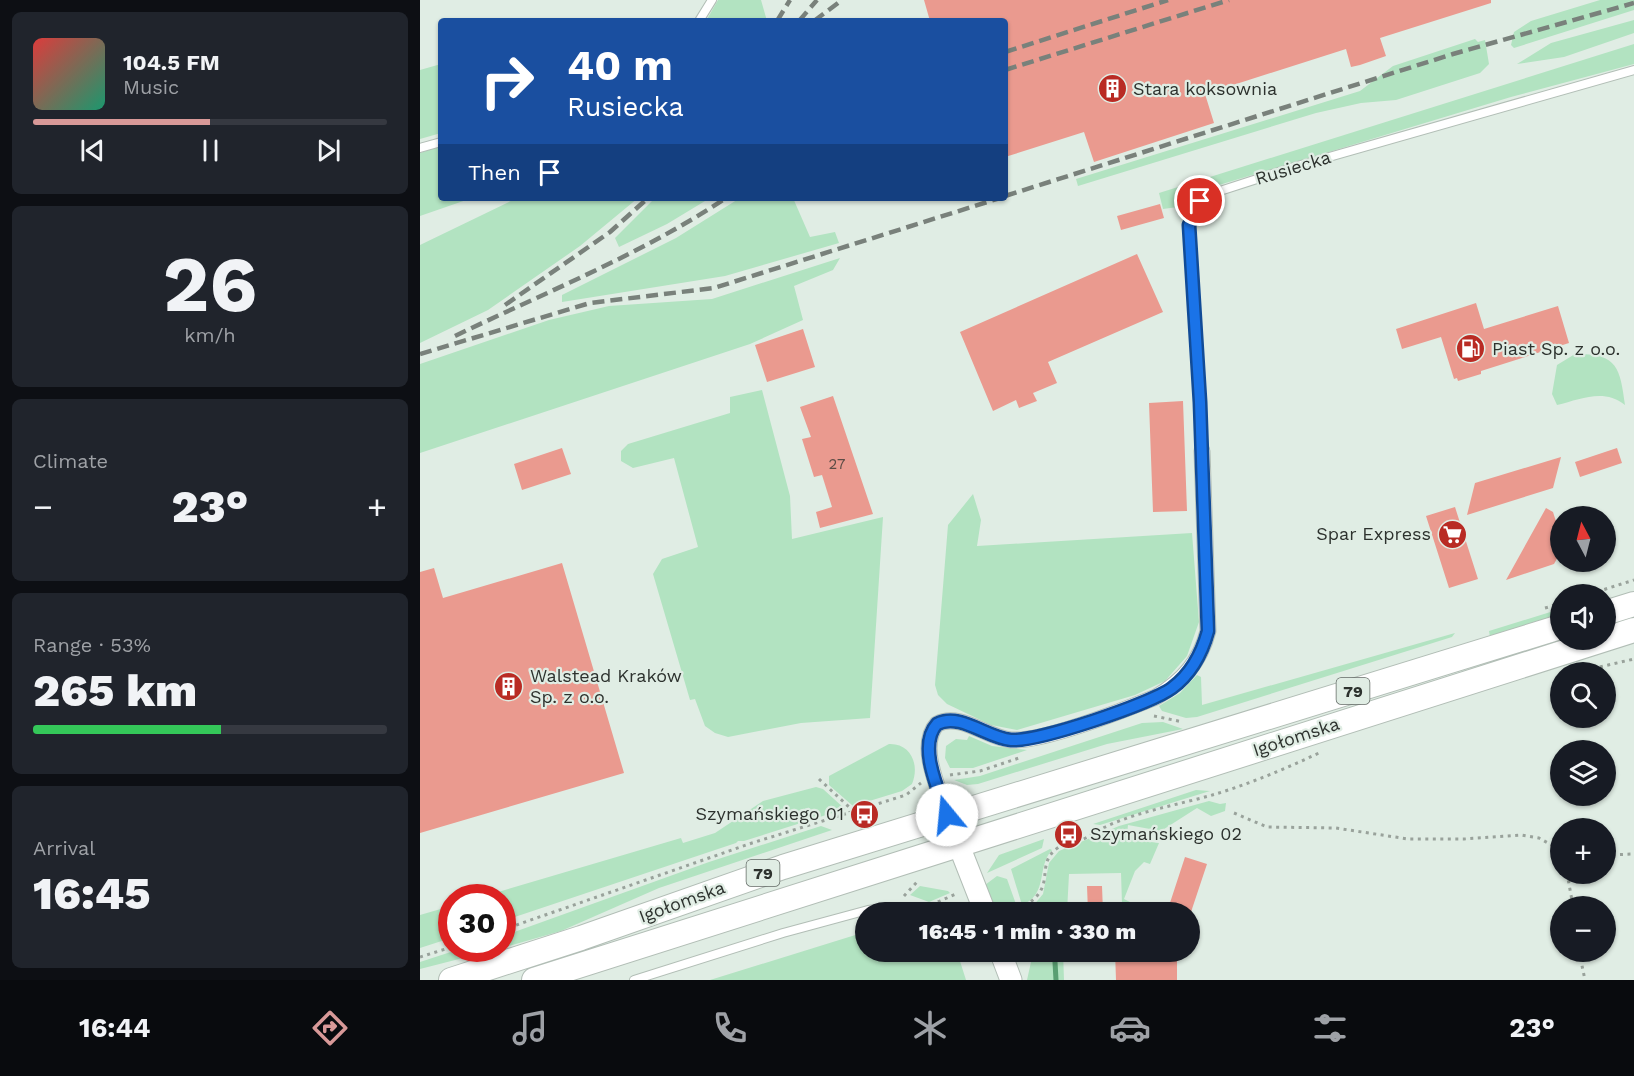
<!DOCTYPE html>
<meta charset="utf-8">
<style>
:root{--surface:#171b24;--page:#20242c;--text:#f1f3f6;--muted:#9ea1a6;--line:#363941;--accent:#d89998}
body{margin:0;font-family:"Work Sans",sans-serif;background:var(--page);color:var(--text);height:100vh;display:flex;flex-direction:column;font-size:22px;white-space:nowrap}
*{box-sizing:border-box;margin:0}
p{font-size:20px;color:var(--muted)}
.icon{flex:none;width:33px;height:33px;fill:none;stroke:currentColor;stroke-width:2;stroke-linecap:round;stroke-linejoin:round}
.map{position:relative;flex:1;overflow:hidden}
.sheet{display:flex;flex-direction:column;gap:12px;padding:12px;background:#0d0f14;width:420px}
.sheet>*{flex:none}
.top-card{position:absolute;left:18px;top:18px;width:570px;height:183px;border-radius:6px;box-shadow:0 2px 4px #0004;background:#1a4fa0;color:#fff;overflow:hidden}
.needle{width:39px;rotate:353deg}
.buttons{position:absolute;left:1130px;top:506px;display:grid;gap:12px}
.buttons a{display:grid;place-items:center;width:66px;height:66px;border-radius:50%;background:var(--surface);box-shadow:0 2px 4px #0004;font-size:30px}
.speed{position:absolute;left:18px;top:884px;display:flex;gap:12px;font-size:30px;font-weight:700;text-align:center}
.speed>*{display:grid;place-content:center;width:78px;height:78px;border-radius:50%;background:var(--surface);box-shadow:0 2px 4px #0004;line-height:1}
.speed .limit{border:9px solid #d22;background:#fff;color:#111}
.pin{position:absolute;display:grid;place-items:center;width:51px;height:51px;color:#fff;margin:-26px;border:3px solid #fff;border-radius:50%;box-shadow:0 2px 6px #0007}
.me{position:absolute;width:66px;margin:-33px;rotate:343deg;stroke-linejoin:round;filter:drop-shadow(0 0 4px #0008)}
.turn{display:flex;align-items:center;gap:21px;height:126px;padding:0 30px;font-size:27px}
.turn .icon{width:78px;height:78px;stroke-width:2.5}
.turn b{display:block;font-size:42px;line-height:51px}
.then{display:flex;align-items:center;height:57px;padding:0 30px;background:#0003;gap:12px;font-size:22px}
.big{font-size:45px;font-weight:800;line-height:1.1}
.sheet .tile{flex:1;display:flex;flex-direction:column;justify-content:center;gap:9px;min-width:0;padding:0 21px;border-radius:9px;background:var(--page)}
.sheet .dial{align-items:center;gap:0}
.dial b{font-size:78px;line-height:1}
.song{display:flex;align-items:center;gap:18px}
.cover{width:72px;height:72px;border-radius:9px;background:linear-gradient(135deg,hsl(0 70% 55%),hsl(160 70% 35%))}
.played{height:6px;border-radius:3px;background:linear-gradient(90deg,var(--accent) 50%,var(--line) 50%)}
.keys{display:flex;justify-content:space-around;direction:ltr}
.heat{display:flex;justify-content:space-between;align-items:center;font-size:33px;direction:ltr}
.charge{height:9px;border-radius:4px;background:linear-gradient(90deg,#34c759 53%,var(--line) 0)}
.trip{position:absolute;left:435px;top:902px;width:345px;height:60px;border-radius:30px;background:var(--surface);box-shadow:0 2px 4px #0004;font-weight:800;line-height:60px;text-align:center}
.tabs{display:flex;height:96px;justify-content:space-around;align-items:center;background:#090b0e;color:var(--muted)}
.tabs .icon{width:42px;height:42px}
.tabs .on{color:var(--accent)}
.tabs b{font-size:27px;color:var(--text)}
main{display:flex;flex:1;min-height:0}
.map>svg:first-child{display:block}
.green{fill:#b2e3c1}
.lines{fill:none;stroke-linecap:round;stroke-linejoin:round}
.stream{stroke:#599f72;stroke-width:5}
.building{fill:#ea9a8f}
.lane-casing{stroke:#b2beb6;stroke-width:10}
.street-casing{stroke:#b2beb6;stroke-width:17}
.secondary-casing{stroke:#b2beb6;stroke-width:23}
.primary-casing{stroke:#b2beb6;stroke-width:26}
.path{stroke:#99a29b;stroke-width:3;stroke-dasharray:3 4.5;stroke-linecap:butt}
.lane{stroke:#fff;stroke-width:8}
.street{stroke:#fff;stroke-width:15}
.secondary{stroke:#fff;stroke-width:21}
.primary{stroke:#fff;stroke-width:24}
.rail{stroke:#79817b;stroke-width:4.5;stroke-dasharray:12 6;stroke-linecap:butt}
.route-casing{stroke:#114b97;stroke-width:15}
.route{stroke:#1a73e8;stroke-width:10}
.labels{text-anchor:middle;stroke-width:4.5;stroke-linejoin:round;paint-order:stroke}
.number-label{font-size:15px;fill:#5c4c46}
.shield{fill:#e0ede4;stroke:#636a65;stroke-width:1.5}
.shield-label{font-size:16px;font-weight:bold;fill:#2d322e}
.poi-label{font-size:18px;fill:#2d322e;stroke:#e0ede4;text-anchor:start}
.street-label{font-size:18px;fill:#2d322e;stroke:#e0ede4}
</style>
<main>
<section class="sheet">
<div class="tile">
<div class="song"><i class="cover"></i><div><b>104.5 FM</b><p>Music</p></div></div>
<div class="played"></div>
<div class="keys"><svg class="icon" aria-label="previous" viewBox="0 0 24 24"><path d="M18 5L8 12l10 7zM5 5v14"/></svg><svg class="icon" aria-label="pause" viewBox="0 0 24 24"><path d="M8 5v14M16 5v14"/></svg><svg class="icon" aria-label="next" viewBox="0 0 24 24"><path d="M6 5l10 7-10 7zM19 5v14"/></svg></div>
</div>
<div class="tile dial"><b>26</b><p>km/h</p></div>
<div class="tile"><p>Climate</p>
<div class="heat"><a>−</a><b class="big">23°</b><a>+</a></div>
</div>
<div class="tile"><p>Range · 53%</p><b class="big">265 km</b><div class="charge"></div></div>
<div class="tile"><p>Arrival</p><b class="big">16:45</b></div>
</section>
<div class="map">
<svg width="1214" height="980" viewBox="0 0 1214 980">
<rect width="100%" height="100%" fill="#e0ede4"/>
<path class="green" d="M298,0h43l6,21h-61z
M1180,0h34v10l-120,38 -3,-3 3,-13 17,-11z
M1214,20v13l-70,24 -47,7 34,-21z
M1055,39l3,3 7,-2 4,24 -9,9 -84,27 -35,3 -45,10 -238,73 -2,-7 284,-88 33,-25z
M1214,44v20l-123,33 -292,88 -34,21 -22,3 -4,-16z
M21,64v69l-21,6v-69z
M21,146v52h31l-52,18v-63z
M97,198h121l-58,48 -92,64 -68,33v-98z
M235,198h55l-43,26 -48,23 -4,-9z
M320,198h53l17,39 25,-5 4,11 -114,33 -163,26v-7l114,-57z
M420,258l-7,12 -39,16 9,34 -53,24 -330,109v-89l129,-44 60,-14 103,-7z
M1155,354c42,-1 45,13 50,51 -21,-17 -44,-6 -68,0l-5,-11 5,-29z
M342,390l28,106 2,43 91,-22 -13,201 -69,5 -73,14 -13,-4 -10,-7 -10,-27 -5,1 -37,-126 9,-15 36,-12 -24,-89 -41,10 -12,-7v-10l7,-7 102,-31v-16z
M553,494l8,26 -4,26 215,-13 7,89 -12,34 -22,25 -30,14 -118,35 -26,-5 -44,-21 -9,-9 -3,-10 13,-160z
M1140,609v7l-70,21 -1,-6z
M1035,633l-3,4 -255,80 -11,1 -24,-7 -3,-5 21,-13 17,-18 4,2 1,28z
M743,722l20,7 -76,15 -129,40 -11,1 -13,-5 26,-4 162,-53z
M549,736l23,10 35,4 -54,18h-23l-5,-10 1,-12 10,-7 11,1z
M469,744c22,-1 31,21 23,40l-10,7 -49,15 -24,-21v-9z
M396,787l7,2 22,20 -101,32h-6l-2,2 -233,78 -1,-24h-21l200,-59 2,5 32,-10 48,-32z
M776,790l14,1 -110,34 -7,-1z
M789,801l11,3 6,-1 -1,8 -14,5 -14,-8 -36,23 -33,-6 -1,9 12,2 2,4 11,-2 -1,4 8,1 -9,21 -6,-2 -9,9 -11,28 10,5 -7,8 -5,-8 -1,-31 -52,1 -2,38h-42l-1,-2 9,-4 10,-12 6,-31 10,-12 60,-25z
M401,826l11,4 -173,58 -98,43 -59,17 1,-12 206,-74z
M624,839l-2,9 -55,25 12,-18z
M630,849l2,1c-16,17 -3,44 -30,55l-11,-36z
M577,876l10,3 10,28 -14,5 -9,-3 -9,-24z
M500,886l28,5 2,2 -21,9 -19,-7z
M31,906v32l-31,10v-33z
M445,932l1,19h82l11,7 7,22h-256z
M43,948h39l-82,21v-7z
M621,951h22l1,29h-37l4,-18 11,-8z"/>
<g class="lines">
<path class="stream" d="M635,962l1,18"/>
</g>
<path class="building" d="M504,0h567v3l-111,35 6,18 -26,9 -9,2 -5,-18 -141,45 9,29 -120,39 -10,-30 -79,25v-136h-75z
M740,204l4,14 -43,12 -4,-14z
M717,254l26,58 -115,50 9,21 -24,10 4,8 -18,7 -3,-8 -23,11 -33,-79z
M1056,303l8,26 74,-23 11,37 -88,28v3l-23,7 -1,-3 -3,1 -13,-42 -39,12 -6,-20z
M383,329l12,38 -48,15 -12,-37z
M413,396l40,118 -53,14 -4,-16 16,-5 -10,-32 -8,2 -12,-38 9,-2 -11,-30z
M763,401l4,110 -34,1 -4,-109z
M142,448l9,26 -49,16 -8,-26z
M1197,448l5,15 -42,14 -5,-15z
M1141,457l-8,31 -86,27 8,-32z
M1035,507l23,72 -29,9 -23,-72z
M1126,508l7,4 7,22v19l-6,11 -48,16z
M142,563l62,210 -204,60v-261l14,-4 9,30z
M765,857l22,7 -16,48h-24z
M667,886h15l1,26h-15z
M695,951h62v29h-61z"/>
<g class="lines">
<defs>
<path id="lane" d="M279,21l13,-21
M0,148l21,-6
M782,451l-13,-226 11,-24 23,-11 71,-23 340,-97
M214,980l149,-47 85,-23 25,-3 23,5"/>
<path id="street" d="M527,815c-7,-24 -30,-69 -10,-91 24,-12 50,14 74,16 32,2 113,-30 145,-43 27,-16 44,-35 52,-66l-6,-180"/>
<path id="secondary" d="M527,815l38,97
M580,951l11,29"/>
<path id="primary" d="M1185,613l29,-9
M31,980l130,-42 202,-71 777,-240
M114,980l1100,-350"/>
</defs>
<use href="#lane" class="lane-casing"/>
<use href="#street" class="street-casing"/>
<use href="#secondary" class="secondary-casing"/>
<use href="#primary" class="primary-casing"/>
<path class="path" d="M1170,594l44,-14
M1125,608l15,-4
M1158,672l56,-13
M734,716l29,6
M530,775l30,-4 42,-14
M399,779l30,28 1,5
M814,813l33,14 69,1 72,11h56l57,-4 18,3 16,9 5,7
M1185,855l29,-1
M1147,873l6,33
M484,896l13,-14
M511,905l25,-11
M591,912c54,-21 19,-46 48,-65 9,-5 21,-5 30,-11 37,-24 88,-30 130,-43 35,-11 68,-25 102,-41
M82,930l250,-87 154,-48 15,-12
M1159,951l6,29
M0,957l32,-10"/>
<use href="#lane" class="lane"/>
<use href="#street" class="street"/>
<use href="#secondary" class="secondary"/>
<use href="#primary" class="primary"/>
<path class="rail" d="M357,21l13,-21
M379,21l18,-21
M394,21l28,-21
M585,52l163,-52
M585,70l224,-70
M585,196l448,-142 181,-51
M85,305l105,-73 38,-34
M35,336c91,-44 187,-82 271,-138
M0,354l170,-51 124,-15 286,-90"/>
</g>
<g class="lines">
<defs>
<path id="route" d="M527,815c-8,-24 -30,-69 -10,-91 23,-12 50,14 74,16 27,2 139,-36 161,-52 19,-14 30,-35 36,-57l-8,-229 -11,-177 11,-24"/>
</defs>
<use href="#route" class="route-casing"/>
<use href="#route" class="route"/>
</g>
<defs>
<symbol id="building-disc" viewBox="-11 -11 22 22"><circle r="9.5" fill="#b92b24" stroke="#e0ede4"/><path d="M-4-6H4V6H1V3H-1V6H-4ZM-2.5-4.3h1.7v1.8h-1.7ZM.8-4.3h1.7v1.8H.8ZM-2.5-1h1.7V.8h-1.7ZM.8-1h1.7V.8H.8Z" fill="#fff"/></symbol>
<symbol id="fuel-disc" viewBox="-11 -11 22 22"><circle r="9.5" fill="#b92b24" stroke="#e0ede4"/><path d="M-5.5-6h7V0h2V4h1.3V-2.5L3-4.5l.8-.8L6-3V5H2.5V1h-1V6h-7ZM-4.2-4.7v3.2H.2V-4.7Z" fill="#fff"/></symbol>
<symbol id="supermarket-disc" viewBox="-11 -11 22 22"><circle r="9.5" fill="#b92b24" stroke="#e0ede4"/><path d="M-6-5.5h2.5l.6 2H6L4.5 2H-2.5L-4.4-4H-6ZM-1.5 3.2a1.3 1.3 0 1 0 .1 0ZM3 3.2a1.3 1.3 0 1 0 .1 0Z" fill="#fff"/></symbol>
<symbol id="bus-disc" viewBox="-11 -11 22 22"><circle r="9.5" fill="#b92b24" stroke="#e0ede4"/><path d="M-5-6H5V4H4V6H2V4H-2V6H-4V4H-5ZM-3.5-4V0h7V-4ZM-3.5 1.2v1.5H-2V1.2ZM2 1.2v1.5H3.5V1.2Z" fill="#fff"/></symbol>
</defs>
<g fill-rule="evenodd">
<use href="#building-disc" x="676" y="72" width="33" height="33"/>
<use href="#fuel-disc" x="1034" y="332" width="33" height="33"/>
<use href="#supermarket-disc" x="1016" y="518" width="33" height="33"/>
<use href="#building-disc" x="72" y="670" width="33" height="33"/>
<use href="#bus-disc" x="428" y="798" width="33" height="33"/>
<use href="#bus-disc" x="632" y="818" width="33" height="33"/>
</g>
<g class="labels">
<g class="number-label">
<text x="417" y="469">27</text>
</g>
<g class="shield">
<rect x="916.5" y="678" width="33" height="26" rx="4.5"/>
<rect x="326.5" y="860" width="33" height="26" rx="4.5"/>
</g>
<g class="shield-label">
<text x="933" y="697">79</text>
<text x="343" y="879">79</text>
</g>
<g class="poi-label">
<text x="713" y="95">Stara koksownia</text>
<text x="1072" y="355">Piast Sp. z o.o.</text>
<text x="1011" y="540" text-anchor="end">Spar Express</text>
<text x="110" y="682">Walstead Kraków<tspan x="110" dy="21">Sp. z o.o.</tspan></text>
<text x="424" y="820" text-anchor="end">Szymańskiego 01</text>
<text x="670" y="840">Szymańskiego 02</text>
</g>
<g class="street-label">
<text transform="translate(873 168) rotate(-17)" y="6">Rusiecka</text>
<text transform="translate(876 737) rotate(-18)" y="6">Igołomska</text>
<text transform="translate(262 902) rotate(-20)" y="6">Igołomska</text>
</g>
</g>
</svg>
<div class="buttons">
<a><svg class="needle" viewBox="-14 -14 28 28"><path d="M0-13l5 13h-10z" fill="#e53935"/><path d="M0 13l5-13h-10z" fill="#9ea1a6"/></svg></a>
<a><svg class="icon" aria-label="sound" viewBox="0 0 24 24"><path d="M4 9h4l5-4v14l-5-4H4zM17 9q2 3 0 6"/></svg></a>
<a><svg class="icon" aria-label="search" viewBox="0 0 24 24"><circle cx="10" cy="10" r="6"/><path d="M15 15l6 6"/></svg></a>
<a><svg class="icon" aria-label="layers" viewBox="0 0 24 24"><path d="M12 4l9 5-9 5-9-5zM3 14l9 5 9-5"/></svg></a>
<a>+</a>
<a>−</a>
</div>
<div class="speed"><div class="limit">30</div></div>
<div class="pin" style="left:780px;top:201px;background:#d93025"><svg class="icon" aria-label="arrive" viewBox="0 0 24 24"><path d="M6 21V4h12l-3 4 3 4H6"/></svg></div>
<svg class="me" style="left:527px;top:815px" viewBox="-20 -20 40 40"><circle r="19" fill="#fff"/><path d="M0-13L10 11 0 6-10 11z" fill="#1a73e8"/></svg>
<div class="trip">16:45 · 1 min · 330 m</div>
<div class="top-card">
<div class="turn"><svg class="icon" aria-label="right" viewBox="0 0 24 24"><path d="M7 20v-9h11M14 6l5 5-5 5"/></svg><div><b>40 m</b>Rusiecka</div></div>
<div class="then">Then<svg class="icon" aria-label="arrive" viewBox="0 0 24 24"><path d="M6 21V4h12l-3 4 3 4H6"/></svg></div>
</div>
</div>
</main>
<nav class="tabs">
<b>16:44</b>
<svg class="icon on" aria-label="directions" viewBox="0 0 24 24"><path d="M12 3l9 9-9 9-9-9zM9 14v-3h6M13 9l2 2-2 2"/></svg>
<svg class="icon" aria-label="music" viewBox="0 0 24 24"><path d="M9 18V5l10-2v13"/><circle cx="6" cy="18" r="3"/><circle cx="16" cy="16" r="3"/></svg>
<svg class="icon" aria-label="phone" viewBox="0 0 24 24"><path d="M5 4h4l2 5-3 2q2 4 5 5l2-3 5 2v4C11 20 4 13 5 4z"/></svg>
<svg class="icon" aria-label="climate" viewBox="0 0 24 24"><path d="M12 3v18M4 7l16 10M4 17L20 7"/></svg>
<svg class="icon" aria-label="car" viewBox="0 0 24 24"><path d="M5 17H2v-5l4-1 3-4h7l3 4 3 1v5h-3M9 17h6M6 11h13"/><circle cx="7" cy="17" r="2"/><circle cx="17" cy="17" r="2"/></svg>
<svg class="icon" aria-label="filters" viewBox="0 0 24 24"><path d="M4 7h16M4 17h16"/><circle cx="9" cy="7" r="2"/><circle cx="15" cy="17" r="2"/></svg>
<b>23°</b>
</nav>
